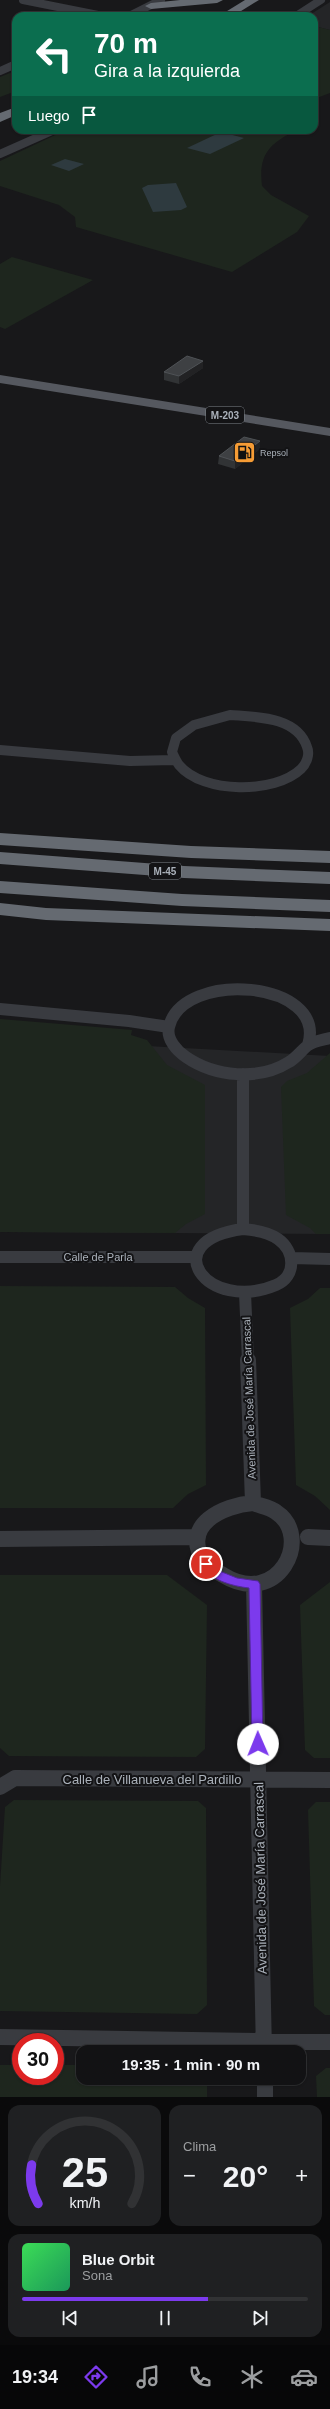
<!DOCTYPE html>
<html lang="es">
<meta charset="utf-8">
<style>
:root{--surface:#121214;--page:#1f2022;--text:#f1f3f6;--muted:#9c9ea0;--line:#313234;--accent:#7c3aed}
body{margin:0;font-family:Arial,sans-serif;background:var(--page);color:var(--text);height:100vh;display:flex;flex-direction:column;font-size:15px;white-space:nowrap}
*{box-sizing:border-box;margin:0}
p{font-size:13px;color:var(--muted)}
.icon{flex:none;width:22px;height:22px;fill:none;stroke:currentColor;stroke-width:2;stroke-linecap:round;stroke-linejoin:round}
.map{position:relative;height:2097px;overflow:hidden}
.sheet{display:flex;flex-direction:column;gap:8px;padding:8px;background:#0a0a0b;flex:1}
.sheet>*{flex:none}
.banner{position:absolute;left:12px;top:12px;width:306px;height:122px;border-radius:12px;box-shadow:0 1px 3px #0004,0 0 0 1px var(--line);background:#0b6e4f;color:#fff;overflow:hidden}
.speed{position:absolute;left:12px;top:2033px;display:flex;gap:8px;font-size:20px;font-weight:700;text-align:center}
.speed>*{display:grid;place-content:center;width:52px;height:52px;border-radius:50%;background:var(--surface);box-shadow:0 1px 3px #0004,0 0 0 1px var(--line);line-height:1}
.speed .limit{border:6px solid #d22;background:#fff;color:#111}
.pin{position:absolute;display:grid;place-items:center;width:34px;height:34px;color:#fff;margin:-17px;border:2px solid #fff;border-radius:50%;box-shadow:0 1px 4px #0007}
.me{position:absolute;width:44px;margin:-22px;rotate:359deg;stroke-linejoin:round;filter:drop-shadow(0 0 3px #0008)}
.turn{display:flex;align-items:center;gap:14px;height:84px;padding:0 16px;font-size:18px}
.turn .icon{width:52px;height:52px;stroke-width:2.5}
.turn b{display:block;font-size:28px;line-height:34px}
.then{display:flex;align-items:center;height:38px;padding:0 16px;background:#0003;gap:8px;font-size:15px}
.big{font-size:30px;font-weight:800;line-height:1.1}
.sheet .widget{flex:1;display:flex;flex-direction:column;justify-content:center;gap:6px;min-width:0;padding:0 14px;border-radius:12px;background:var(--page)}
.sheet .dial{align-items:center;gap:0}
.dial svg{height:104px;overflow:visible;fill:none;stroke:var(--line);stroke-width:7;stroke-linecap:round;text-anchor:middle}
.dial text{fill:var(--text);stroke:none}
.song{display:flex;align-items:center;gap:12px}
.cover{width:48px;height:48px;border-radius:6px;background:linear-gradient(135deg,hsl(130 70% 55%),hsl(150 70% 35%))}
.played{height:4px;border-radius:2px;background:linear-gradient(90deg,var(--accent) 65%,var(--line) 65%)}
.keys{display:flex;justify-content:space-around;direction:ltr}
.heat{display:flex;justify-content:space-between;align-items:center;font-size:22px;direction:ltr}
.sheet .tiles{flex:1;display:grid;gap:8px;grid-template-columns:1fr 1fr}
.widget:last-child{grid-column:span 2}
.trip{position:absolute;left:76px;top:2045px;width:230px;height:40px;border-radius:12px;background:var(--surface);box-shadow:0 1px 3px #0004,0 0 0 1px var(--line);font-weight:800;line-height:40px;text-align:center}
.tab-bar{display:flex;height:64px;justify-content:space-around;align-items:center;background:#070708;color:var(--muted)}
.tab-bar .icon{width:28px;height:28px}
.tab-bar .on{color:var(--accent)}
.tab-bar b{font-size:18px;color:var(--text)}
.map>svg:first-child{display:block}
.built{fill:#242527}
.green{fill:#1e261e}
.water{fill:#2e3a3f}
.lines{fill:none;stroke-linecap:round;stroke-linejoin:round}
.street-far3{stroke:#393b40;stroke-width:8}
.street-far2{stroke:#393b40;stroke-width:10}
.street-far1{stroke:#393b40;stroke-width:12}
.street{stroke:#393b40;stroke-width:16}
.primary{fill:#55585f;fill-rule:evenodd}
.highway{fill:#656a71;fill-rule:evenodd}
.wall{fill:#313335}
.shaded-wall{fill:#222224}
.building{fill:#3e4043;stroke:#4f5256}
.route{fill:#7c3aed;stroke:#51269a}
.labels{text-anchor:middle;stroke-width:4;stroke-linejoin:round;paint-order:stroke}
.far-poi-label{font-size:9px;fill:#aab1ba;stroke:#131315;text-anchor:start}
.shield{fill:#131315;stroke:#7d8288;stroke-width:1}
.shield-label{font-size:10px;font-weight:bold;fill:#aab1ba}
.street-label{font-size:11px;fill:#aab1ba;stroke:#131315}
.near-street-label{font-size:13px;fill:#aab1ba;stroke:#131315}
</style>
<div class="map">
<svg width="330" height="2097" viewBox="0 0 330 2097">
<rect width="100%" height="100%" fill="#18181a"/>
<path class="built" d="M330,2v28l-16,-4v-10h-6z
M0,1035l129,10 201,11v178l-330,-2z"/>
<path class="green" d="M314,26l16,4v63l-16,6z
M10,73l6,2v16l-16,6v-20z
M66,130h231c-27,13 -39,24 -35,56l9,9 38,21 -12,16 -65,40 -156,-45 -1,-10 -16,-12 -59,-19v-25z
M12,257l81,23 -88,49 -5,-2v-63z
M0,1019l132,11 -1,5 16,5 20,25 38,20v129l-19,10 -11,9 -175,-1z
M330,1053v181h-14l-6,-6 -24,-13 -5,-128 6,-6 20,-8z
M0,1286l175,1 13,11 17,10 1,177 -18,9 -15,14h-173z
M320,1288h10v222l-15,-14 -19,-11 -6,-177 18,-9z
M0,1575h167l40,30 -2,144 -9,8 -187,-1 -9,-8z
M330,1582v176h-16l-9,-8 -5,-145z
M14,1800l184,1 8,7 1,197 -10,9 -197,-3v-125l5,-79z
M316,1802h14v213h-5l-11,-9 -6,-196z
M0,2065h21v11h34v-11h28v13h124v19h-207z
M326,2068h4v29h-13l-1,-21z"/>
<path class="water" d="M221,132l23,6 -34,16 -23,-6z
M65,159l19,5 -15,7 -18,-6z
M176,183l11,24 -6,3 -28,2 -11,-24 6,-3z"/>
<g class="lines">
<path class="street-far3" d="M23,0l80,16
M129,16l32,-16
M296,16l25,-16
M0,71l16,-7
M0,154l54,-24"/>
<path class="street-far2" d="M230,715c25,2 67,1 77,32 3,7 0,16 -6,22 -26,25 -98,25 -122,-4 -3,-4 -5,-9 -7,-13l4,-14 18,-13z
M0,750l130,11 43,-1"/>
<path class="street-far1" d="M0,1009l129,12 40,6
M308,1045c20,-65 -126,-76 -139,-18 -3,12 8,24 17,30 29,20 73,24 103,5 7,-4 12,-11 18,-16 6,-5 16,-6 23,-8
M243,1074v155
M243,1229c12,1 25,3 35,10 17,12 19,37 -2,46 -69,29 -122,-44 -33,-56z
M0,1257h196
M292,1258l38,1
M245,1293l3,68"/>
<path class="street" d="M248,1360l5,143
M253,1503c7,3 17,4 23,9 38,25 2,97 -53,63 -7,-4 -15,-7 -19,-14 -24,-36 20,-56 49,-58z
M308,1537l22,1
M0,1539l198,-2
M254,1584l10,468
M0,1787l15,-9 315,2
M0,2037l330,5
M265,2078v19"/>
<path class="primary" d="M0,375l330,53v8l-330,-53z"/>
<path class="highway" d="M180,0h43l-6,3 -66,6 -6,-3 6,-3z
M245,0h14l-26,16h-14z
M16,107v8l-16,7v-9z
M0,833l191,13 139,5v12l-139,-5 -191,-13z
M0,852l184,14 146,6v12l-146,-6 -184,-14z
M0,881l182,13 148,6v12l-148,-6 -182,-13z
M0,903l46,5 284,11v12l-284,-11 -46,-5z"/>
</g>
<path class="wall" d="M203,361v7l-24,16 -15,-4v-8z
M260,449l-25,20 -17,-5 1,-8z"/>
<path class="shaded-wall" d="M203,361v7l-24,16v-8z
M260,441v8l-25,20v-8z"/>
<path class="building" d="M187,356l16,5 -24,15 -15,-4z
M244,437l16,4 -25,20 -16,-5z"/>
<path class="route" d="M206,1560l16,12 15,6 21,3 2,3 3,160 -5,4 -6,-4 -3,-156c-17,-2 -40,-8 -49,-24z"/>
<defs>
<symbol id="fuel-square" viewBox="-11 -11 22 22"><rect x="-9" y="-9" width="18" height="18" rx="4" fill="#f69c35" stroke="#131315"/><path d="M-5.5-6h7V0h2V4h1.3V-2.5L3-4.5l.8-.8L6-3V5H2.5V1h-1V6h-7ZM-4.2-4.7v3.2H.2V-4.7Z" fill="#111"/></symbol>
</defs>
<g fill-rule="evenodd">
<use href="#fuel-square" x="232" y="440" width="25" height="25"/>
</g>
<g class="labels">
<g class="far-poi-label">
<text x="260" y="456">Repsol</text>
</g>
<g class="shield">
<rect x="206" y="407" width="38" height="16" rx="3"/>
<rect x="149" y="863" width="32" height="16" rx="3"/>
</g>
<g class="shield-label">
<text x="225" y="419">M-203</text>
<text x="165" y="875">M-45</text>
</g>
<g class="street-label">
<text x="98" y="1261">Calle de Parla</text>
<text transform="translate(249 1398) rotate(-92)" y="4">Avenida de José María Carrascal</text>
</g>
<g class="near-street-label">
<text x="152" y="1784">Calle de Villanueva del Pardillo</text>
<text transform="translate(260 1878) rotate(-91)" y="5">Avenida de José María Carrascal</text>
</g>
</g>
</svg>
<div class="speed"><div class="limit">30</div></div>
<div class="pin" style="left:206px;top:1564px;background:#d93025"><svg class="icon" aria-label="arrive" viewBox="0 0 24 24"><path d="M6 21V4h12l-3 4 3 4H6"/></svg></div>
<svg class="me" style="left:258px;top:1744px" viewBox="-20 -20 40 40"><circle r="19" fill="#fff"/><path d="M0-13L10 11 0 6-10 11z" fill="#7c3aed"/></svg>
<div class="trip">19:35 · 1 min · 90 m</div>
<div class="banner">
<div class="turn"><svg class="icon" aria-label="left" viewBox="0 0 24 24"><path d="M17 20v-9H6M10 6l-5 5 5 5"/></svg><div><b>70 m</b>Gira a la izquierda</div></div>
<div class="then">Luego<svg class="icon" aria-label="arrive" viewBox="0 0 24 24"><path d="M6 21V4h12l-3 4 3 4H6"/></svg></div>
</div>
</div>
<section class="sheet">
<div class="tiles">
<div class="widget dial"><svg viewBox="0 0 100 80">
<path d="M14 69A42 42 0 1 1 86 69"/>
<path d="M14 69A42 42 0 0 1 9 39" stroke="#7c3aed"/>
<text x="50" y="56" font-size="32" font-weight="700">25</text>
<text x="50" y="72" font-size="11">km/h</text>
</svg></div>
<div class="widget"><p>Clima</p>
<div class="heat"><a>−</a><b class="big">20°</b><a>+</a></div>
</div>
<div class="widget">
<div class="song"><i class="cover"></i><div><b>Blue Orbit</b><p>Sona</p></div></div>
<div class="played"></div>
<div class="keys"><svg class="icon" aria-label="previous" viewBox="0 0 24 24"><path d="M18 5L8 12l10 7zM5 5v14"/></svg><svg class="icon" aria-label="pause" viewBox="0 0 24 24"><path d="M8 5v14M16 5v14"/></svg><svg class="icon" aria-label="next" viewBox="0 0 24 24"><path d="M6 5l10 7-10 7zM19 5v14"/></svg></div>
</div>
</div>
</section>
<nav class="tab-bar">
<b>19:34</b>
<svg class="icon on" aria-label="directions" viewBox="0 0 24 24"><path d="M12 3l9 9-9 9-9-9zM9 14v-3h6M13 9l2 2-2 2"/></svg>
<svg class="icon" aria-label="music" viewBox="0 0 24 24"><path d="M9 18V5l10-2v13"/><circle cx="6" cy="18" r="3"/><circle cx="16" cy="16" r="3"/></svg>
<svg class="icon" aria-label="phone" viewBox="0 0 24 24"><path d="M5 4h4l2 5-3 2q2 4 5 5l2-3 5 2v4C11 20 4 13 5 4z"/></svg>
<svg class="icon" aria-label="climate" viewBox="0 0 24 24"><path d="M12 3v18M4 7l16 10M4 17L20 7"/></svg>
<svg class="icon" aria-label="car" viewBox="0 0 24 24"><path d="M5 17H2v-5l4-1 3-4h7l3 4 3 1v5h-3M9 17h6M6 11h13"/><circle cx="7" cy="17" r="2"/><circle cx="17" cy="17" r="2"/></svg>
</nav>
